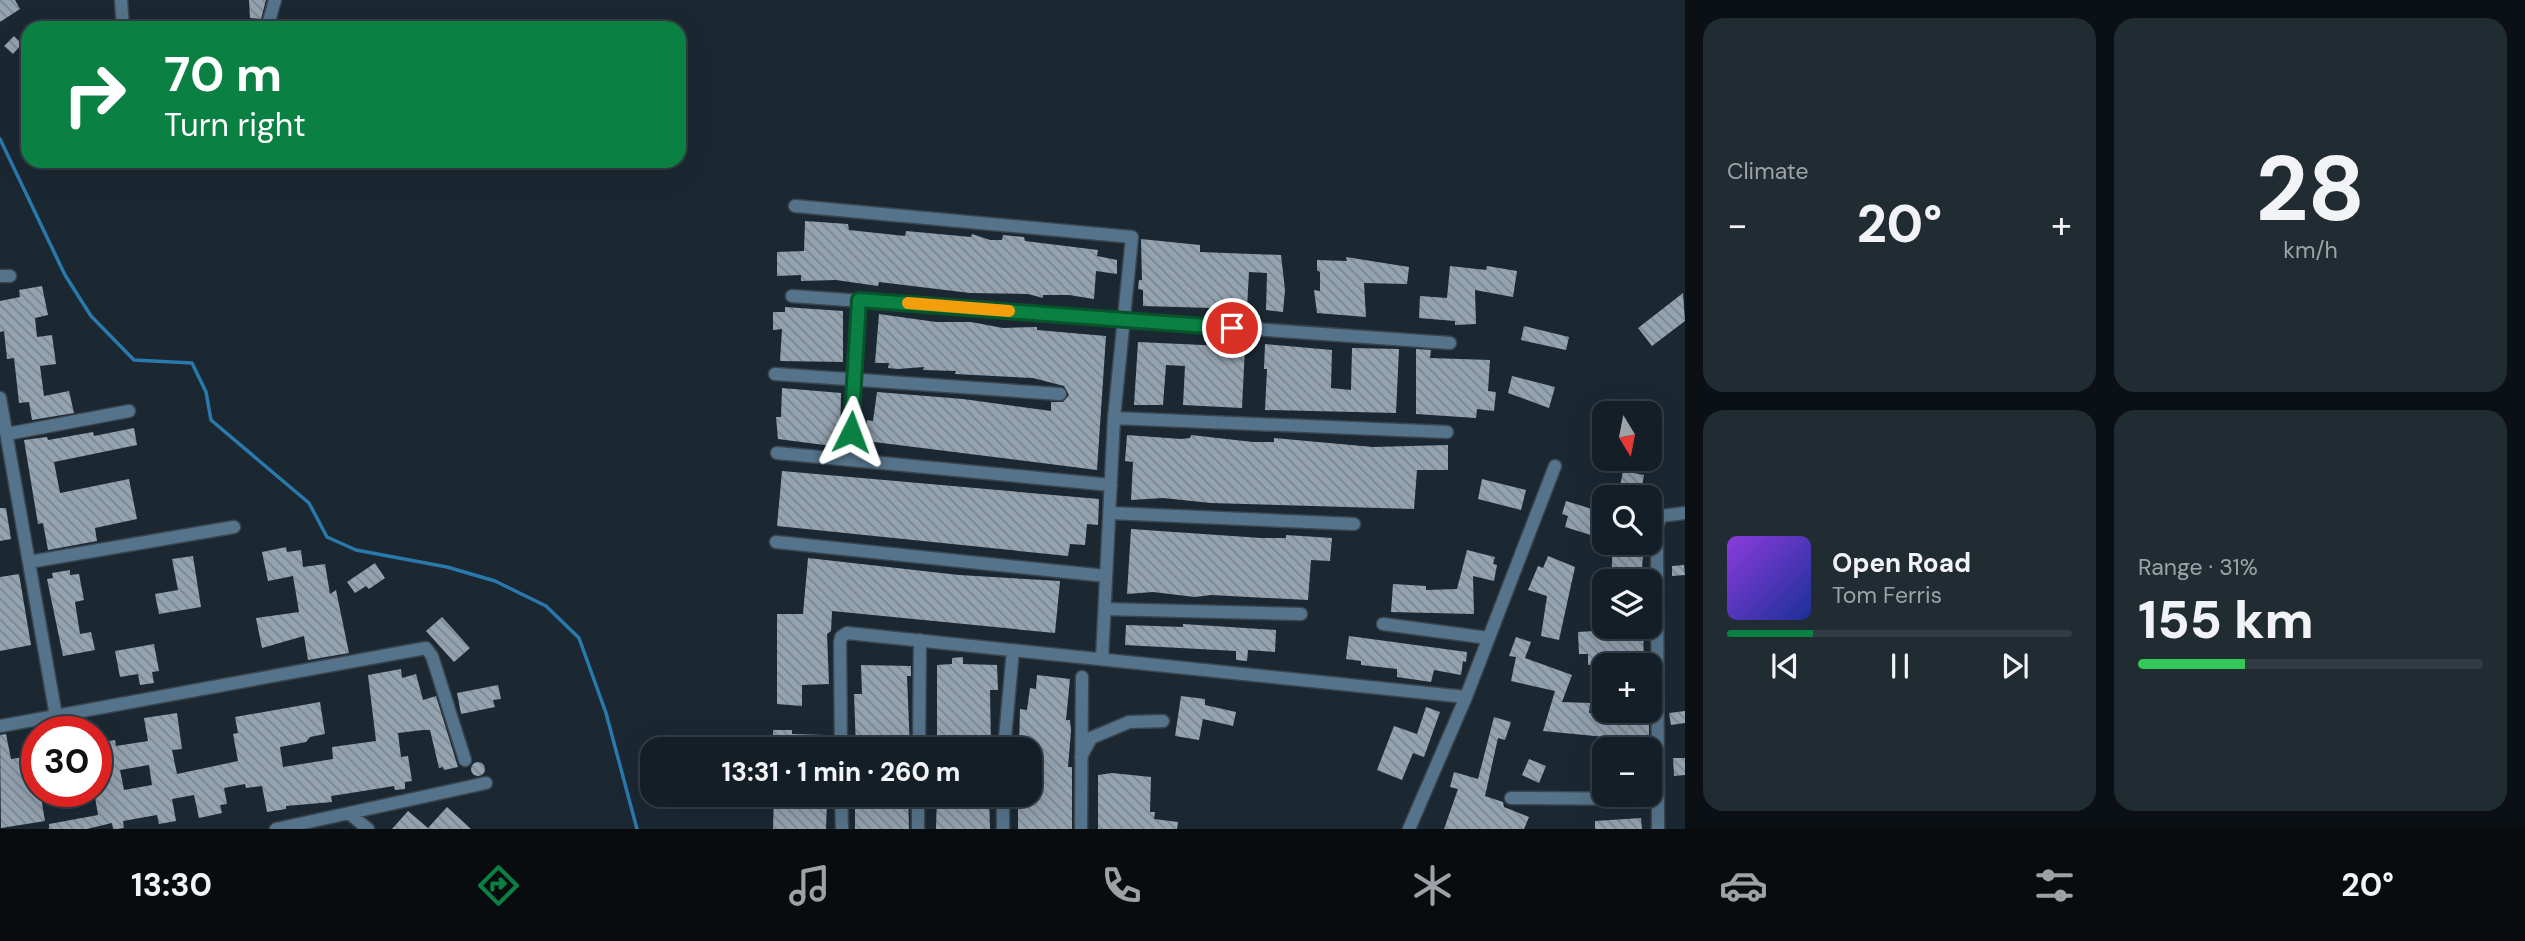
<!DOCTYPE html>
<meta charset="utf-8">
<style>
:root{--surface:#141e26;--page:#212b32;--text:#f1f3f6;--muted:#9da2a7;--line:#333c43;--accent:#0b8043}
body{margin:0;font-family:"DM Sans",sans-serif;background:var(--page);color:var(--text);height:100vh;display:flex;flex-direction:column;font-size:26px;white-space:nowrap}
*{box-sizing:border-box;margin:0}
p{font-size:23px;color:var(--muted)}
.icon{flex:none;width:38px;height:38px;fill:none;stroke:currentColor;stroke-width:2;stroke-linecap:round;stroke-linejoin:round}
.map{position:relative;flex:1;overflow:hidden}
.sheet{display:flex;flex-direction:column;gap:18px;padding:18px;background:#0b1015;width:840px}
.sheet>*{flex:none}
.banner{position:absolute;left:21px;top:21px;width:665px;height:147px;border-radius:21px;box-shadow:0 7px 28px #0002,0 0 0 2px var(--line);background:#0b8043;color:#fff;overflow:hidden}
.needle{width:46px;rotate:170deg}
.buttons{position:absolute;left:1592px;top:401px;display:grid;gap:14px}
.buttons a{display:grid;place-items:center;width:70px;height:70px;border-radius:14px;background:var(--surface);box-shadow:0 7px 28px #0002,0 0 0 2px var(--line);font-size:35px}
.speed{position:absolute;left:21px;top:716px;display:flex;gap:14px;font-size:35px;font-weight:700;text-align:center}
.speed>*{display:grid;place-content:center;width:91px;height:91px;border-radius:50%;background:var(--surface);box-shadow:0 7px 28px #0002,0 0 0 2px var(--line);line-height:1}
.speed .limit{border:10px solid #d22;background:#fff;color:#111}
.pin{position:absolute;display:grid;place-items:center;width:60px;height:60px;color:#fff;margin:-30px;border:4px solid #fff;border-radius:50%;box-shadow:0 2px 7px #0007}
.me{position:absolute;width:77px;margin:-38px;rotate:3deg;stroke-linejoin:round;filter:drop-shadow(0 0 5px #0008)}
.turn{display:flex;align-items:center;gap:24px;height:147px;padding:0 28px;font-size:32px}
.turn .icon{width:91px;height:91px;stroke-width:2.5}
.turn b{display:block;font-size:49px;line-height:60px}
.big{font-size:52px;font-weight:800;line-height:1.1}
.sheet .tile{flex:1;display:flex;flex-direction:column;justify-content:center;gap:10px;min-width:0;padding:0 24px;border-radius:21px;background:var(--page)}
.sheet .dial{align-items:center;gap:0}
.dial b{font-size:91px;line-height:1}
.song{display:flex;align-items:center;gap:21px}
.cover{width:84px;height:84px;border-radius:10px;background:linear-gradient(135deg,hsl(270 70% 55%),hsl(230 70% 35%))}
.played{height:7px;border-radius:4px;background:linear-gradient(90deg,var(--accent) 25%,var(--line) 25%)}
.keys{display:flex;justify-content:space-around;direction:ltr}
.heat{display:flex;justify-content:space-between;align-items:center;font-size:38px;direction:ltr}
.charge{height:10px;border-radius:5px;background:linear-gradient(90deg,#34c759 31%,var(--line) 0)}
.sheet .tiles{flex:1;display:grid;gap:18px;grid-template-columns:repeat(2,1fr)}
.trip{position:absolute;left:640px;top:737px;width:402px;height:70px;border-radius:21px;background:var(--surface);box-shadow:0 7px 28px #0002,0 0 0 2px var(--line);font-weight:800;line-height:70px;text-align:center}
.menu{display:flex;height:112px;justify-content:space-around;align-items:center;background:#080c0f;color:var(--muted)}
.menu .icon{width:49px;height:49px}
.menu .on{color:var(--accent)}
.menu b{font-size:32px;color:var(--text)}
main{display:flex;flex:1;min-height:0}
.map>svg:first-child{display:block}
.lines{fill:none;stroke-linecap:round;stroke-linejoin:round}
.stream{stroke:#2a79ad;stroke-width:3.5}
.building{fill:url(#building-back-hatch);fill-rule:evenodd}
.minor-casing{stroke:#39454f;stroke-width:15}
.minor{stroke:#55738a;stroke-width:12}
.route-casing{stroke:#07532c;stroke-width:18}
.route{stroke:#0b8043;stroke-width:12}
.slow{stroke:#f59e0b;stroke-width:12}
</style>
<main>
<div class="map">
<svg width="1685" height="829" viewBox="0 0 1685 829">
<defs>
<pattern id="building-back-hatch" width="6" height="6" patternUnits="userSpaceOnUse" patternTransform="scale(1.75)"><rect width="6" height="6" fill="#93a3b0"/><path d="M-1 5l2 2M0 0l6 6M5-1l2 2" fill="none" stroke="#7a8690"/></pattern>
</defs>
<rect width="100%" height="100%" fill="#1b2832"/>
<g class="lines">
<path class="stream" d="M0,139l65,136 26,41 43,44 58,3 14,29 5,28 98,83 18,34 29,13 91,17 48,14 51,25 33,32 27,75 31,116"/>
</g>
<path class="building" d="M0,0h15l5,9 -20,13z
M249,0h17l-5,19 -11,-1z
M14,36l8,8 -9,10 -9,-8z
M805,221l43,3 1,6 56,6 1,-5 65,6 1,-3 18,6h12l1,-5 21,2 1,4 73,9 -1,6 20,4v14l-21,-3 -2,28 -25,-4h-26v3l-15,-4 -58,-1 -91,-11 -1,4 -42,-6 -35,1v-6l-24,1v-24l27,-1z
M1141,239l59,6v7l81,3 4,35 -2,22 -17,-2 1,-37 -18,-1 -2,37 -104,-3v-16l-5,-1 1,-9h3z
M1346,257l63,10 -2,17 -43,-1 2,34 -49,-4 -3,-23 6,1v-19l-3,-2v-10l30,1z
M1450,266l36,4 1,-4 30,5 -4,26 -38,-7 1,34 -21,1v-4l-36,-3 1,-22 27,2z
M42,286l6,29 -13,3 2,19 15,-2 4,29 -16,2 4,30 25,-5 5,22 -42,7 -3,-18 -10,1 -5,-45 -7,1 -3,-28 -4,1v-31l20,-4 -1,-7z
M1683,293l2,28 -33,25 -14,-18z
M785,307l58,4v51l-63,-1 2,-32 -9,1v-18h12z
M879,314l57,8h35l32,6 34,-1v3l69,6 -9,134 -231,-29 1,-21 6,1 4,-29 86,7 88,12v-9h12l6,-7 -5,-9 -31,-8 -78,-4 1,-3 -33,-1 1,-3 -26,2 -10,-1 1,-5h-14z
M1524,326l45,11 -3,13 -45,-10z
M1138,342l107,5 -3,61 -59,-3 2,-39 -19,-1 -3,40h-29z
M1265,344l67,6 -1,38 20,2 1,-42 47,1 -3,64 -131,-3 2,-41h-3z
M1416,349l15,1 -1,8 60,2 -2,31 8,1 -2,19 -17,-2 -1,9 -60,-4z
M1512,376l43,11 -6,21 -41,-15z
M782,388l59,5 -1,54 -62,-8 -2,-22h5z
M134,428l3,17 -83,17 6,31 69,-14 8,40 -42,9 2,13 -49,9 -5,-27 -5,1 -14,-84 23,-3 1,3 45,-8 1,4z
M1127,435l54,4 9,-1 1,-3 62,7h21v-4l99,9 75,-2v25h-31l-3,39 -203,-6 -48,-5 -32,2 2,-38 -8,-1z
M782,471l317,28 -1,26 -11,-1 -2,21 -15,-1 -2,12 -291,-30z
M1623,471l21,4 -4,22h-22z
M1482,479l44,11 -5,20 -43,-11z
M1566,501l26,8 1,-4 12,4 -8,28 -32,-10 3,-11 -6,-2z
M0,508h6l5,31 -11,2z
M1131,529l130,9h25v-3l46,3 -2,23 -19,-1 -3,40 -97,-5 -16,2 -42,-5 -26,2z
M1613,542h35v15l-5,-1 -2,25h-30z
M286,547l1,5 14,-2 2,17 22,-3 5,30 6,-4 13,63 -41,7 -4,-24 -42,12 -6,-30 43,-6 -6,-36 -25,5 -6,-29z
M1467,550l28,7 -2,7 4,1 -3,16 -21,-5 1,38 -83,-2 2,-28 33,2v4l31,-1z
M193,556l8,51 -42,7 -4,-20 23,-4 -6,-31z
M1548,556l27,11 -16,73 -18,-4 6,-40 -19,-6 10,-24 5,2z
M808,558l151,17 101,6 -5,52 -223,-22 -1,20 -4,3 2,50 -27,1v21l-25,-2v-90h26z
M375,563l10,15 -16,11 -3,-3 -11,7 -8,-11z
M1684,565l1,10 -13,1v-10z
M70,570v5l9,-1 5,26 -9,2 5,32 11,-2 4,18 -32,6 -16,-77 6,-1 -1,-5z
M19,574l12,71 -31,6v-74z
M442,617l28,31 -16,14 -28,-31z
M1183,624l93,6 -1,22 -27,-2 -1,11 -11,-1v-9l-111,-6 1,-20 57,2z
M1610,626h33l1,39h-56v-11h-9l-1,-22 32,-2z
M1349,636l118,16 -1,10 -3,-1 -2,14 -27,-5 -3,12 -34,-5v-8l-36,-4v-4l-15,-2z
M1516,637l15,5 -6,16 47,17 -10,27 28,1 -1,10 60,1v24l-31,-1v8h-13v-8l-62,-6 12,-40 -44,-10 5,-24 -7,-1z
M154,644l5,27 -7,1 2,11 -14,2 -2,-11 -18,3 -5,-26z
M963,657v7l34,1 1,25h-8l1,59h-54v-84l15,-1v-6z
M861,665l50,1v10h-4l3,73h-54l-2,-55h8z
M401,669l1,9 14,-4 7,26 13,-4 22,71 -14,3 -1,-3 -4,1 -9,-38h-7l-25,3 3,24 7,-1 4,25 -7,1v7l-10,1 -1,-4 -37,6 -26,4 1,6 -46,4v3l-19,3 -5,-26 -16,2 -1,-4 -21,4 3,16 -7,1 2,8 -23,5 -5,-23 -22,4 4,22 -17,3 -2,-9 -34,6 1,7 -7,1h-4l-1,-6 -25,6h-38v-5l49,-9 -4,-24 2,-48 19,-3 1,6 32,-5 -4,-23 33,-5 5,36 -10,1 5,24 61,-13 -5,-27 5,-1 -3,-16 85,-15 5,32 -15,3 -4,5 -26,5 3,20 50,-8 -1,-12 44,-6 -8,-66zM149,765l3,20 -28,5 -4,-20z
M1037,675l33,4 -4,41h4l1,11 -3,36h4v62h-54v-35h13v-45h-12l1,-40 7,1 3,-22 6,1z
M498,685l3,14 -8,1 2,7 -34,7 -4,-21z
M1181,696l24,3v6l31,7 -3,14 -30,-7 -4,21 -24,-4z
M1426,707l14,5 -16,45 -11,-4 -11,27 -25,-10 17,-44 23,8z
M1685,711v12l-14,2 -2,-12z
M1494,717l17,5 -6,18 -7,-2 -13,58 18,6 1,5 25,10 -5,12h-80l14,-40 -8,-2 4,-15 24,7z
M773,730h19v4l34,1 -1,14h-52z
M6,734l5,25 26,-4v36h3l5,30 -44,7 -1,-93z
M1673,758h12v17l-11,1z
M1529,759l17,7 -7,17 -17,-8z
M471 769a7 7 0 1 1 14 0a7 7 0 1 1-14 0Z
M1112,773l39,4 -1,35h5l-1,7 24,3 -1,7h-79v-54z
M774,794h19v6l34,1 -1,28h-53z
M855,794h53l1,35h-54z
M937,794h52l1,35h-54z
M447,807l24,22h-79l16,-18 20,17z
M1641,818l1,11h-47v-8z"/>
<g class="lines">
<defs>
<path id="minor" d="M121,0l2,28
M267,28l8,-28
M795,206l337,31 -18,181 -12,241
M0,276h10
M792,296l658,47
M775,374l285,20
M0,398l56,318
M1114,418l333,14
M7,434l122,-23
M777,453l334,32
M850,460l9,-160
M1110,513l244,11
M776,542l330,34
M29,562l205,-35
M1105,609l196,5
M1383,624l105,14
M0,726l426,-78 6,8 33,104
M841,749l-1,-106 1,-6 6,-4 619,64
M919,749l1,-109
M1004,749l9,-99
M1081,757l10,-19 38,-16 34,-1
M841,794l1,35
M1511,798l146,1
M349,813l19,16
M276,829l210,-46
M918,829v-35
M1003,829v-35
M1081,829l1,-152
M1409,829l57,-132 89,-231
M1658,829l-1,-303 4,-10 24,-3"/>
</defs>
<use href="#minor" class="minor-casing"/>
<use href="#minor" class="minor"/>
</g>
<g class="lines">
<defs>
<path id="route" d="M851,432l8,-132 373,28"/>
</defs>
<use href="#route" class="route-casing"/>
<use href="#route" class="route"/>
<path class="slow" d="M908,303l101,8"/>
</g>
</svg>
<div class="buttons">
<a><svg class="needle" viewBox="-14 -14 28 28"><path d="M0-13l5 13h-10z" fill="#e53935"/><path d="M0 13l5-13h-10z" fill="#9da2a7"/></svg></a>
<a><svg class="icon" aria-label="search" viewBox="0 0 24 24"><circle cx="10" cy="10" r="6"/><path d="M15 15l6 6"/></svg></a>
<a><svg class="icon" aria-label="layers" viewBox="0 0 24 24"><path d="M12 4l9 5-9 5-9-5zM3 14l9 5 9-5"/></svg></a>
<a>+</a>
<a>−</a>
</div>
<div class="speed"><div class="limit">30</div></div>
<div class="pin" style="left:1232px;top:328px;background:#d93025"><svg class="icon" aria-label="arrive" viewBox="0 0 24 24"><path d="M6 21V4h12l-3 4 3 4H6"/></svg></div>
<svg class="me" style="left:851px;top:432px" viewBox="-20 -20 40 40"><path d="M0-17L14 15 0 8-14 15z" fill="#0b8043" stroke="#fff" stroke-width="4"/></svg>
<div class="trip">13:31 · 1 min · 260 m</div>
<div class="banner">
<div class="turn"><svg class="icon" aria-label="right" viewBox="0 0 24 24"><path d="M7 20v-9h11M14 6l5 5-5 5"/></svg><div><b>70 m</b>Turn right</div></div>
</div>
</div>
<section class="sheet">
<div class="tiles">
<div class="tile"><p>Climate</p>
<div class="heat"><a>−</a><b class="big">20°</b><a>+</a></div>
</div>
<div class="tile dial"><b>28</b><p>km/h</p></div>
<div class="tile">
<div class="song"><i class="cover"></i><div><b>Open Road</b><p>Tom Ferris</p></div></div>
<div class="played"></div>
<div class="keys"><svg class="icon" aria-label="previous" viewBox="0 0 24 24"><path d="M18 5L8 12l10 7zM5 5v14"/></svg><svg class="icon" aria-label="pause" viewBox="0 0 24 24"><path d="M8 5v14M16 5v14"/></svg><svg class="icon" aria-label="next" viewBox="0 0 24 24"><path d="M6 5l10 7-10 7zM19 5v14"/></svg></div>
</div>
<div class="tile"><p>Range · 31%</p><b class="big">155 km</b><div class="charge"></div></div>
</div>
</section>
</main>
<nav class="menu">
<b>13:30</b>
<svg class="icon on" aria-label="directions" viewBox="0 0 24 24"><path d="M12 3l9 9-9 9-9-9zM9 14v-3h6M13 9l2 2-2 2"/></svg>
<svg class="icon" aria-label="music" viewBox="0 0 24 24"><path d="M9 18V5l10-2v13"/><circle cx="6" cy="18" r="3"/><circle cx="16" cy="16" r="3"/></svg>
<svg class="icon" aria-label="phone" viewBox="0 0 24 24"><path d="M5 4h4l2 5-3 2q2 4 5 5l2-3 5 2v4C11 20 4 13 5 4z"/></svg>
<svg class="icon" aria-label="climate" viewBox="0 0 24 24"><path d="M12 3v18M4 7l16 10M4 17L20 7"/></svg>
<svg class="icon" aria-label="car" viewBox="0 0 24 24"><path d="M5 17H2v-5l4-1 3-4h7l3 4 3 1v5h-3M9 17h6M6 11h13"/><circle cx="7" cy="17" r="2"/><circle cx="17" cy="17" r="2"/></svg>
<svg class="icon" aria-label="filters" viewBox="0 0 24 24"><path d="M4 7h16M4 17h16"/><circle cx="9" cy="7" r="2"/><circle cx="15" cy="17" r="2"/></svg>
<b>20°</b>
</nav>
